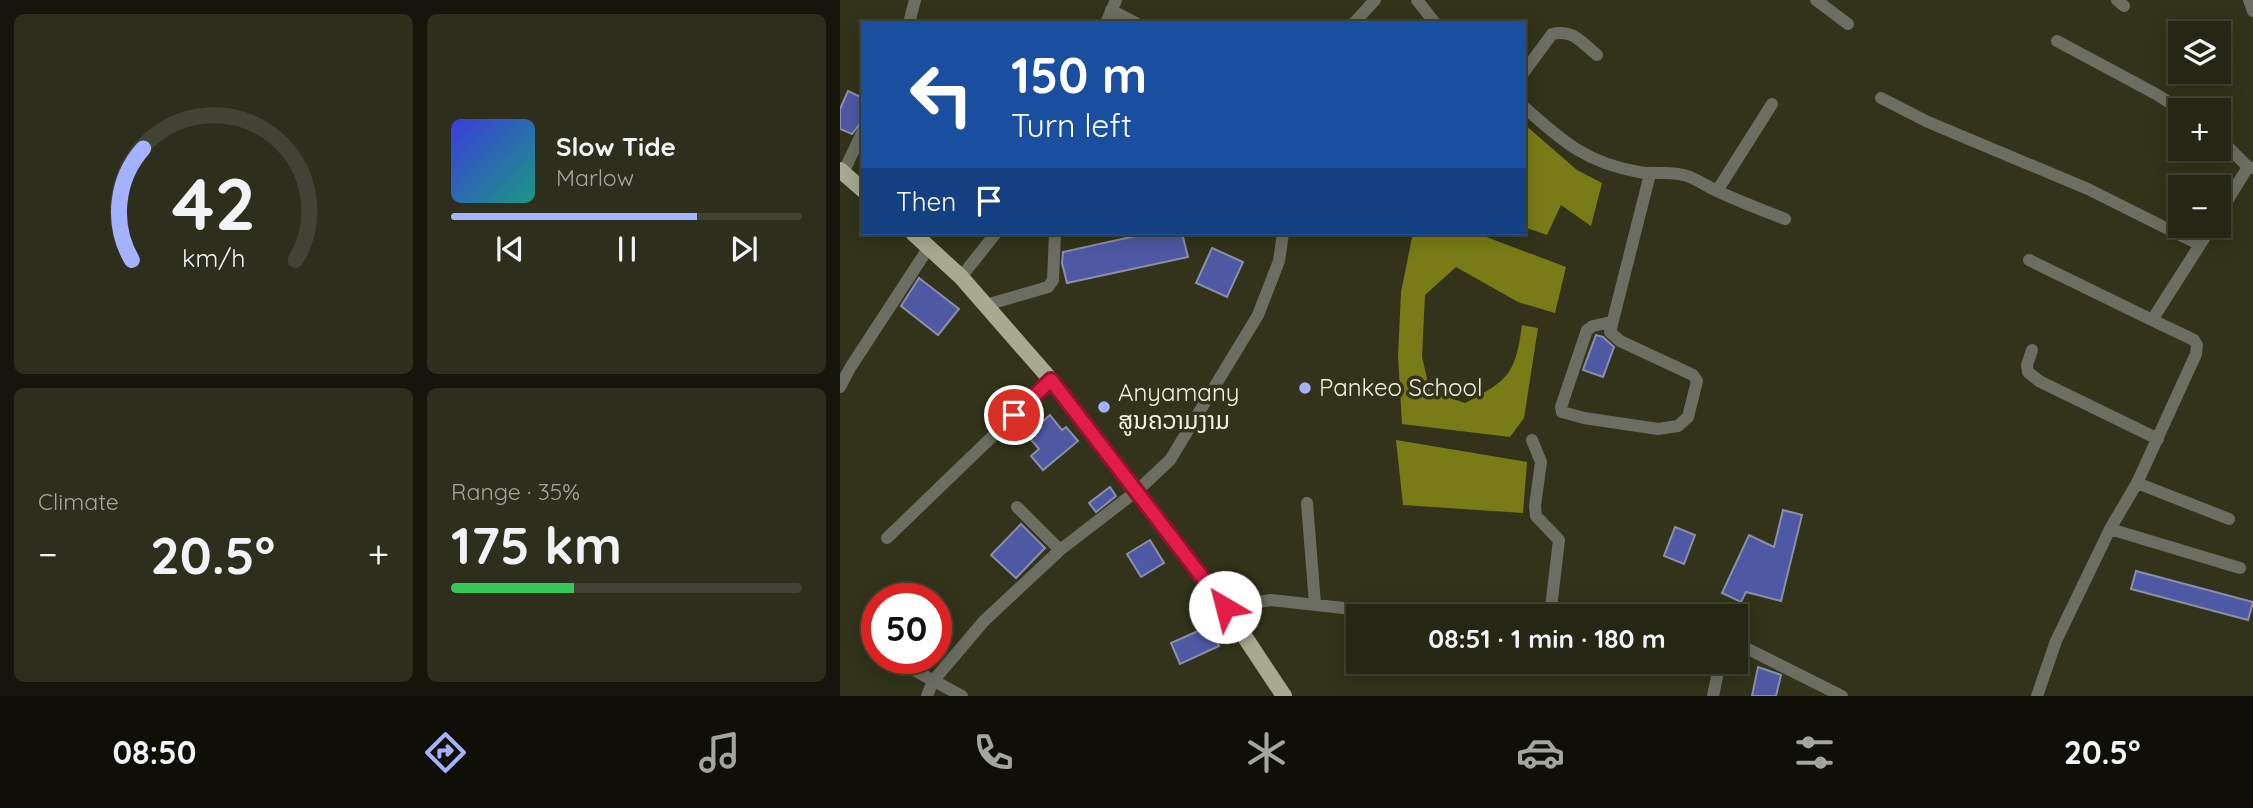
<!DOCTYPE html>
<meta charset="utf-8">
<style>
:root{--surface:#262614;--page:#2e2e1d;--text:#f1f3f6;--muted:#a4a5a0;--line:#424334;--accent:#a4b1fc}
body{margin:0;font-family:Quicksand,"Noto Sans Lao",sans-serif;background:var(--page);color:var(--text);height:100vh;display:flex;flex-direction:column;font-size:26px;white-space:nowrap}
*{box-sizing:border-box;margin:0}
p{font-size:23px;color:var(--muted)}
.icon{flex:none;width:38px;height:38px;fill:none;stroke:currentColor;stroke-width:2;stroke-linecap:round;stroke-linejoin:round}
.map{position:relative;flex:1;overflow:hidden}
.drawer{display:flex;flex-direction:column;gap:14px;padding:14px;background:#15150b;width:840px}
.drawer>*{flex:none}
.hud{position:absolute;left:21px;top:21px;width:665px;height:214px;border-radius:0px;box-shadow:0 4px 18px #0003,0 0 0 2px var(--line);background:#1a4fa0;color:#fff;overflow:hidden}
.buttons{position:absolute;left:1328px;top:21px;display:grid;gap:14px}
.buttons a{display:grid;place-items:center;width:63px;height:63px;border-radius:0px;background:var(--surface);box-shadow:0 4px 18px #0003,0 0 0 2px var(--line);font-size:35px}
.speed{position:absolute;left:21px;top:583px;display:flex;gap:14px;font-size:35px;font-weight:700;text-align:center}
.speed>*{display:grid;place-content:center;width:91px;height:91px;border-radius:50%;background:var(--surface);box-shadow:0 4px 18px #0003,0 0 0 2px var(--line);line-height:1}
.speed .limit{border:10px solid #d22;background:#fff;color:#111}
.pin{position:absolute;display:grid;place-items:center;width:60px;height:60px;color:#fff;margin:-30px;border:4px solid #fff;border-radius:50%;box-shadow:0 2px 7px #0007}
.me{position:absolute;width:77px;margin:-38px;rotate:323deg;stroke-linejoin:round;filter:drop-shadow(0 0 5px #0008)}
.turn{display:flex;align-items:center;gap:24px;height:147px;padding:0 35px;font-size:32px}
.turn .icon{width:91px;height:91px;stroke-width:2.5}
.turn b{display:block;font-size:49px;line-height:60px}
.then{display:flex;align-items:center;height:66px;padding:0 35px;background:#0003;gap:14px;font-size:26px}
.big{font-size:52px;font-weight:700;line-height:1.1}
.drawer .widget{flex:1;display:flex;flex-direction:column;justify-content:center;gap:10px;min-width:0;padding:0 24px;border-radius:10px;background:var(--page)}
.drawer .dial{align-items:center;gap:0}
.dial svg{height:182px;overflow:visible;fill:none;stroke:var(--line);stroke-width:7;stroke-linecap:round;text-anchor:middle}
.dial text{fill:var(--text);stroke:none}
.song{display:flex;align-items:center;gap:21px}
.cover{width:84px;height:84px;border-radius:10px;background:linear-gradient(135deg,hsl(240 70% 55%),hsl(170 70% 35%))}
.played{height:7px;border-radius:4px;background:linear-gradient(90deg,var(--accent) 70%,var(--line) 70%)}
.keys{display:flex;justify-content:space-around;direction:ltr}
.heat{display:flex;justify-content:space-between;align-items:center;font-size:38px;direction:ltr}
.charge{height:10px;border-radius:5px;background:linear-gradient(90deg,#34c759 35%,var(--line) 0)}
.drawer .tiles{flex:1;display:grid;gap:14px;grid-template-columns:repeat(2,1fr)}
.trip{position:absolute;left:506px;top:604px;width:402px;height:70px;border-radius:0px;background:var(--surface);box-shadow:0 4px 18px #0003,0 0 0 2px var(--line);font-weight:700;line-height:70px;text-align:center}
.tabs{display:flex;height:112px;justify-content:space-around;align-items:center;background:#0f0f08;color:var(--muted)}
.tabs .icon{width:49px;height:49px}
.tabs .current{color:var(--accent)}
.tabs b{font-size:32px;color:var(--text)}
main{display:flex;flex:1;min-height:0}
.map>svg:first-child{display:block}
.water{fill:#797c16}
.building{fill:#4f58a2;stroke:#8a8faa;stroke-width:2}
.lines{fill:none;stroke-linecap:round;stroke-linejoin:round}
.minor{stroke:#6c6e61;stroke-width:12}
.major{stroke:#a7a990;stroke-width:16}
.route-casing{stroke:#92132f;stroke-width:18}
.route{stroke:#e11d48;stroke-width:12}
.poi-dot{fill:#a4b1fc;stroke:#32331a;stroke-width:2.5}
.labels{text-anchor:middle;stroke-width:7;stroke-linejoin:round;paint-order:stroke}
.poi-label{font-size:24px;fill:#eef0e0;stroke:#32331a;text-anchor:start}
</style>
<main>
<section class="drawer">
<div class="tiles">
<div class="widget dial"><svg viewBox="0 0 100 80">
<path d="M14 69A42 42 0 1 1 86 69"/>
<path d="M14 69A42 42 0 0 1 19 20" stroke="#a4b1fc"/>
<text x="50" y="56" font-size="32" font-weight="700">42</text>
<text x="50" y="72" font-size="11">km/h</text>
</svg></div>
<div class="widget">
<div class="song"><i class="cover"></i><div><b>Slow Tide</b><p>Marlow</p></div></div>
<div class="played"></div>
<div class="keys"><svg class="icon" aria-label="previous" viewBox="0 0 24 24"><path d="M18 5L8 12l10 7zM5 5v14"/></svg><svg class="icon" aria-label="pause" viewBox="0 0 24 24"><path d="M8 5v14M16 5v14"/></svg><svg class="icon" aria-label="next" viewBox="0 0 24 24"><path d="M6 5l10 7-10 7zM19 5v14"/></svg></div>
</div>
<div class="widget"><p>Climate</p>
<div class="heat"><a>−</a><b class="big">20.5°</b><a>+</a></div>
</div>
<div class="widget"><p>Range · 35%</p><b class="big">175 km</b><div class="charge"></div></div>
</div>
</section>
<div class="map">
<svg width="1413" height="696" viewBox="0 0 1413 696">
<rect width="100%" height="100%" fill="#32331a"/>
<path class="water" d="M684,124l53,46 25,13 -11,43 -30,-21 -14,30 -23,-8z
M573,233h63l90,34 -11,46 -37,-11 -62,-35 -31,28 -3,62 8,34 35,12c44,-23 50,-28 57,-78l16,3 -14,90 -14,19 -108,-13 -4,-68 3,-64z
M556,440l131,22 -4,51 -120,-8z"/>
<path class="building" d="M8,91l15,7v22l-11,14 -12,-5v-20z
M309,233h33l6,24 -121,26 -5,-20 1,-11z
M372,248l31,14 -16,35 -31,-14z
M79,278l40,31 -21,26 -37,-29z
M756,335l7,2 11,10 -11,30 -20,-7z
M210,415l12,15 4,-3 12,14 -35,29 -12,-14 8,-7 -12,-14z
M270,487l6,9 -20,16 -7,-9z
M943,510l19,5 -21,86 -35,-9 -5,10 -19,-9 27,-58 25,12z
M181,524l24,24 -29,30 -25,-23z
M835,527l20,8 -11,29 -20,-8z
M310,540l14,23 -23,14 -14,-23z
M1296,571l117,31 -5,18 -117,-31z
M369,626l10,20 -39,18 -9,-21z
M918,667l23,8 -5,21h-24z"/>
<g class="lines">
<path class="minor" d="M577,0l18,23
M976,0l32,24
M1277,0l7,6
M1409,0l4,11
M271,10l25,13
M69,23l6,-23
M266,23l10,-23
M514,23l21,-23
M1217,41l99,53 25,16
M684,72l28,-38c21,-5 29,8 45,21
M1041,98l47,24 160,67 112,56
M684,107c39,35 63,56 115,65 16,3 33,-2 48,4 10,3 19,10 28,14 23,11 47,20 70,29
M1379,138l29,29 5,1
M3,173l20,-42
M877,191l55,-87
M1379,214l29,-47
M1189,260l123,60
M121,277l35,-44
M146,305l62,-18 5,-7 2,-47
M771,322l-18,4 -6,4 -26,77 1,5 22,6 74,11 20,-3 10,-9 9,-36 -4,-6 -73,-34 -10,-9 40,-158
M1192,350l-5,15 1,7 11,9 119,58
M0,387l10,-19 79,-121
M692,440l9,22 -6,44 1,10 23,24 -9,76
M1297,483l92,36
M467,503l8,101
M177,507l43,43
M1270,529l130,39
M47,538l164,-158
M385,607l46,-7 145,16
M896,643l106,53
M57,661l65,35
M87,696l6,-15 51,-60 76,-71 78,-60 32,-30 88,-145 21,-54 4,-28
M873,696l7,-34
M1197,696l19,-55 54,-112 27,-46 59,-129 1,-9 -3,-5 -42,-20 60,-94"/>
<path class="major" d="M0,170l23,20
M73,233l48,44 90,103 174,227 59,89"/>
</g>
<g class="lines">
<defs>
<path id="route" d="M174,415l37,-35 174,227"/>
</defs>
<use href="#route" class="route-casing"/>
<use href="#route" class="route"/>
</g>
<g class="poi-dot">
<circle cx="465" cy="388" r="7"/>
<circle cx="264" cy="407" r="7"/>
</g>
<g class="labels">
<g class="poi-label">
<text x="479" y="396">Pankeo School</text>
<text x="278" y="401">Anyamany<tspan x="278" dy="28">ສູນຄວາມງາມ</tspan></text>
</g>
</g>
</svg>
<div class="buttons">
<a><svg class="icon" aria-label="layers" viewBox="0 0 24 24"><path d="M12 4l9 5-9 5-9-5zM3 14l9 5 9-5"/></svg></a>
<a>+</a>
<a>−</a>
</div>
<div class="speed"><div class="limit">50</div></div>
<div class="pin" style="left:174px;top:415px;background:#d93025"><svg class="icon" aria-label="arrive" viewBox="0 0 24 24"><path d="M6 21V4h12l-3 4 3 4H6"/></svg></div>
<svg class="me" style="left:385px;top:607px" viewBox="-20 -20 40 40"><circle r="19" fill="#fff"/><path d="M0-13L10 11 0 6-10 11z" fill="#e11d48"/></svg>
<div class="trip">08:51 · 1 min · 180 m</div>
<div class="hud">
<div class="turn"><svg class="icon" aria-label="left" viewBox="0 0 24 24"><path d="M17 20v-9H6M10 6l-5 5 5 5"/></svg><div><b>150 m</b>Turn left</div></div>
<div class="then">Then<svg class="icon" aria-label="arrive" viewBox="0 0 24 24"><path d="M6 21V4h12l-3 4 3 4H6"/></svg></div>
</div>
</div>
</main>
<nav class="tabs">
<b>08:50</b>
<svg class="icon current" aria-label="directions" viewBox="0 0 24 24"><path d="M12 3l9 9-9 9-9-9zM9 14v-3h6M13 9l2 2-2 2"/></svg>
<svg class="icon" aria-label="music" viewBox="0 0 24 24"><path d="M9 18V5l10-2v13"/><circle cx="6" cy="18" r="3"/><circle cx="16" cy="16" r="3"/></svg>
<svg class="icon" aria-label="phone" viewBox="0 0 24 24"><path d="M5 4h4l2 5-3 2q2 4 5 5l2-3 5 2v4C11 20 4 13 5 4z"/></svg>
<svg class="icon" aria-label="climate" viewBox="0 0 24 24"><path d="M12 3v18M4 7l16 10M4 17L20 7"/></svg>
<svg class="icon" aria-label="car" viewBox="0 0 24 24"><path d="M5 17H2v-5l4-1 3-4h7l3 4 3 1v5h-3M9 17h6M6 11h13"/><circle cx="7" cy="17" r="2"/><circle cx="17" cy="17" r="2"/></svg>
<svg class="icon" aria-label="filters" viewBox="0 0 24 24"><path d="M4 7h16M4 17h16"/><circle cx="9" cy="7" r="2"/><circle cx="15" cy="17" r="2"/></svg>
<b>20.5°</b>
</nav>
